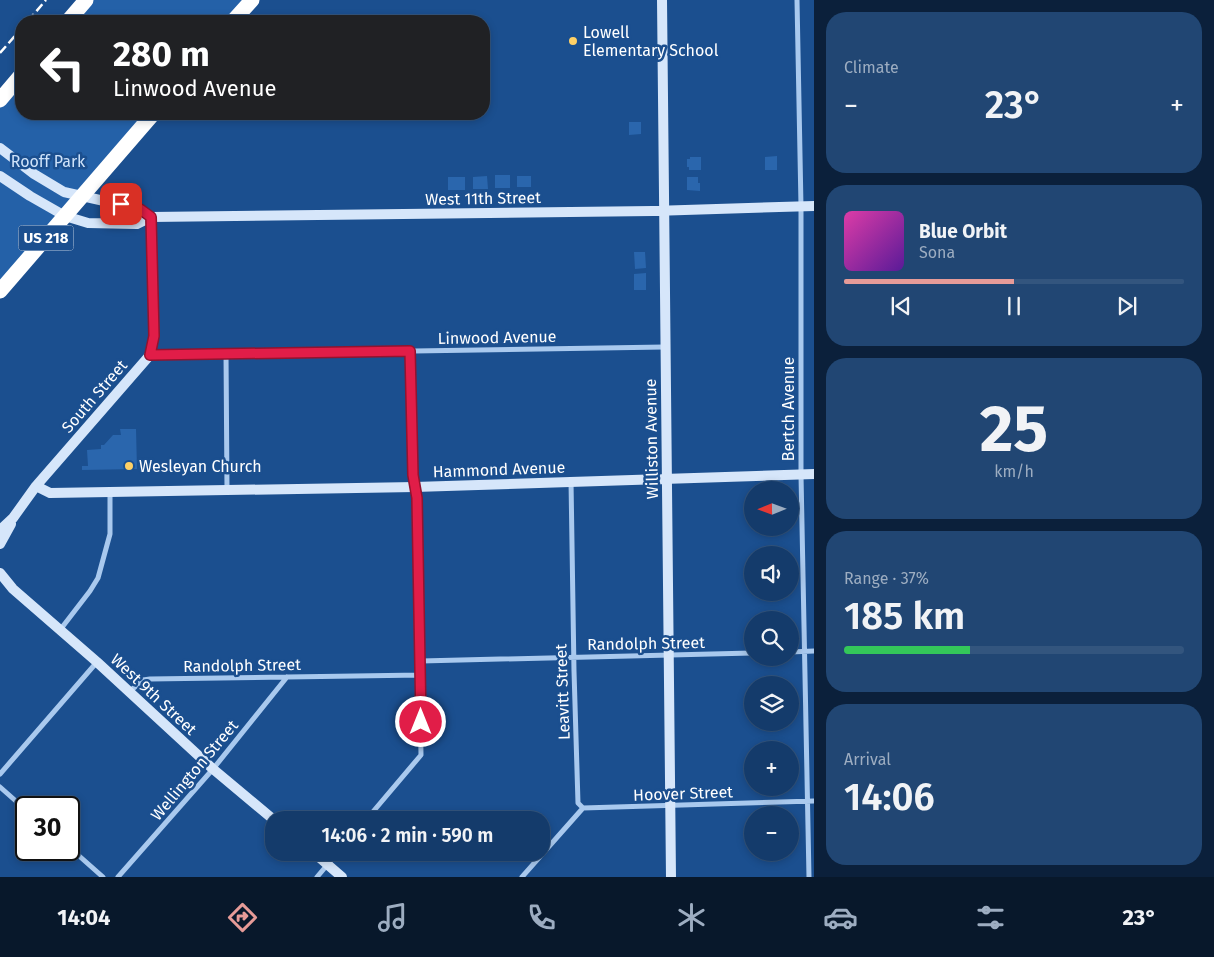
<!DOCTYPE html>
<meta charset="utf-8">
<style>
:root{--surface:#143b6b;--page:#214673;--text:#f1f3f6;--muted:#9dadc1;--line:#33557e;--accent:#e69b98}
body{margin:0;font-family:"Fira Sans",sans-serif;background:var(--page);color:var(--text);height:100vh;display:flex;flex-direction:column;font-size:19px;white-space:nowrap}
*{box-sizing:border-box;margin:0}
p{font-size:16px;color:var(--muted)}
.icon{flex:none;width:28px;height:28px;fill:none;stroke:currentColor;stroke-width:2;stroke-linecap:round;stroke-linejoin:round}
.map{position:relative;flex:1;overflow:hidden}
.sheet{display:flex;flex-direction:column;gap:12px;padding:12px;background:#0b203b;width:400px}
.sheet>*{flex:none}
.top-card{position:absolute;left:15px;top:15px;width:475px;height:105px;border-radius:20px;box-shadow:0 2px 8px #0003,0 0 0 1px var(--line);background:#202124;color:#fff;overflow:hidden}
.needle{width:32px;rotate:269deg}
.buttons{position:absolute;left:744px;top:481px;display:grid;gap:10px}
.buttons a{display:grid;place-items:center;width:55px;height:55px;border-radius:50%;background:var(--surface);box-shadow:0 2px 8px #0003,0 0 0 1px var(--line);font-size:25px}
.speed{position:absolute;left:15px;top:796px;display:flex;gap:10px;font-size:25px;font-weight:700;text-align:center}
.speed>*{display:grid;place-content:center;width:65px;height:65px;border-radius:50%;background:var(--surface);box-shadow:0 2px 8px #0003,0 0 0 1px var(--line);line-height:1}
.speed .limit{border:2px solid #111;border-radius:8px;background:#fff;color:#111}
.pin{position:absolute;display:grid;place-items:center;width:42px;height:42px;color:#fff;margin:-21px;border-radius:10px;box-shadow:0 2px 8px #0006}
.me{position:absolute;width:55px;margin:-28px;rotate:0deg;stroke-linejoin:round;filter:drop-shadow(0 0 4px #0008)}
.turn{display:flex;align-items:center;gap:18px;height:105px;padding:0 15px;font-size:22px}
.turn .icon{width:65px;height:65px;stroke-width:2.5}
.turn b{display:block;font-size:35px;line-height:42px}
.big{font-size:38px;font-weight:600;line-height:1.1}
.sheet .card{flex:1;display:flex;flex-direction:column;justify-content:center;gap:8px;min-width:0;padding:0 18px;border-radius:20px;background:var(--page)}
.sheet .dial{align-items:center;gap:0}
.dial b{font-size:65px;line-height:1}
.song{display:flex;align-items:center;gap:15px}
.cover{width:60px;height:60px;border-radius:8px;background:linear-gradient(135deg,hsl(320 70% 55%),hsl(270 70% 35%))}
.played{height:5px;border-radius:2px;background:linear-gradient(90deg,var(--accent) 50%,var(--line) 50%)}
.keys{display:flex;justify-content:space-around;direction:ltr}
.heat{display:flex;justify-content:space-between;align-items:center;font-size:28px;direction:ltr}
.charge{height:8px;border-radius:4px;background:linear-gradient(90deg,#34c759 37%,var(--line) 0)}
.trip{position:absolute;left:265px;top:811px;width:285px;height:50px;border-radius:20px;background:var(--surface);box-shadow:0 2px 8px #0003,0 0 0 1px var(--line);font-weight:600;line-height:50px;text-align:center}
.dock{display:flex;height:80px;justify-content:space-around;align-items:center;background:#08182b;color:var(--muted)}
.dock .icon{width:35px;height:35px}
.dock .current{color:var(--accent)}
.dock b{font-size:22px;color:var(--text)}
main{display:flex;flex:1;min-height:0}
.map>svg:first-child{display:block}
.green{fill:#2461a8}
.building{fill:#2a66ad}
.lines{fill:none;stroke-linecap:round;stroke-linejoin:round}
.street{stroke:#a9c9ee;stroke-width:5}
.secondary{stroke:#d6e6fa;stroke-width:10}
.highway{stroke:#fff;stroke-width:15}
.rail{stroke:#fff;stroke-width:2.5;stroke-dasharray:9 4;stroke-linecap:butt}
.route-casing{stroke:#92132f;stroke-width:12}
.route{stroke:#e11d48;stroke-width:9}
.poi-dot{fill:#ffd166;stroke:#1b4f8f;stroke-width:2}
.labels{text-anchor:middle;stroke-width:5;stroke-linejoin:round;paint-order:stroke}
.shield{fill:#1b4f8f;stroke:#bbcadd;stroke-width:1}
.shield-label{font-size:15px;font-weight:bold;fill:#fff}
.poi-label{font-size:16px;fill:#fff;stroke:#1b4f8f;text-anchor:start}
.park-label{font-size:16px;fill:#cfe3fa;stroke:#1b4f8f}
.street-label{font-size:16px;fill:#fff;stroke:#1b4f8f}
</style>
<main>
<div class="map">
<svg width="814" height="877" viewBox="0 0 814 877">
<rect width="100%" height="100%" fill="#1b4f8f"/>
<path class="green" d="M86,0h166l-19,21h-165z
M21,75v39h133l-154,177v-191z"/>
<path class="building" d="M629,122h12v12l-12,1z
M777,156v14h-12v-13z
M690,157h11v13h-12v-3h-2v-8h3z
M495,175h15v13h-15z
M487,176l1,13h-15v-12z
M517,176h14v11h-14z
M448,177h17v13h-17z
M687,177h11v6h2v8l-13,-1z
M634,252h11l1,16 -11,1z
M646,273v17h-12v-16z
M120,429h16l1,40 -55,1v-4h6l-1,-16 14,-1v-4h3l9,-10h8z"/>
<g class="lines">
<path class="street" d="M797,0l4,206v269l8,402
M226,353l1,137
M150,355l514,-8
M571,481l3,190 4,132 5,5
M60,630l30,-39 8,-13 12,-44v-42
M790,652l24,-1
M421,661l331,-8
M129,692l14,-12 7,-1 271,-4
M0,774l97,-112
M0,787l26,23
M583,808l231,-7
M366,820l55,-65 -4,-257 -4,-23 -3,-124
M69,847l34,30
M118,877l95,-108 74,-92
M317,877l21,-25
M522,877l61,-69"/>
<path class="secondary" d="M662,0l9,877
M0,148l34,26 30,18 76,17 11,8
M0,176l30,20 35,20 23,7 49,1 14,-7 502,-6 161,-5
M36,486l14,7 60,-1 305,-5 399,-13
M0,530l13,-12 23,-32 114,-131 4,-19 -3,-119
M0,544l11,-20
M0,573l13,16 84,73 116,107 61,51
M313,852l29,25"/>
<path class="highway" d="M68,21l18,-21
M233,21l19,-21
M0,100l21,-25
M0,291l153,-177"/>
<path class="rail" d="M28,21l18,-21
M0,53l21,-24"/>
</g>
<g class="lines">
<defs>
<path id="route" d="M121,204l19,5 11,8 3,119 -4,19 260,-4 3,124 4,23 4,224"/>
</defs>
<use href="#route" class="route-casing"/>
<use href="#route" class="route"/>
</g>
<g class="poi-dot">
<circle cx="573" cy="41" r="5"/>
<circle cx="129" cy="466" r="5"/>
</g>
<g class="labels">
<rect class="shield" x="18.5" y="225.5" width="55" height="25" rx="4"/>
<g class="shield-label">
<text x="46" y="243">US 218</text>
</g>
<g class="poi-label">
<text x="583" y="38">Lowell<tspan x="583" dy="18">Elementary School</tspan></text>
<text x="139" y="472">Wesleyan Church</text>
</g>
<g class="park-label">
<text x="48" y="167">Rooff Park</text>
</g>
<g class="street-label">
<text transform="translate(483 198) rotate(-1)" y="6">West 11th Street</text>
<text transform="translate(497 337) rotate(-1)" y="6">Linwood Avenue</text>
<text transform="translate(94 396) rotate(-49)" y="6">South Street</text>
<text transform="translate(788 409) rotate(-90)" y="6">Bertch Avenue</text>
<text transform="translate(651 439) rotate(-91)" y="6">Williston Avenue</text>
<text transform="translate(499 469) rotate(-2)" y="6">Hammond Avenue</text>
<text transform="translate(646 643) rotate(-1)" y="6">Randolph Street</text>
<text transform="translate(242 665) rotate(-1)" y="6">Randolph Street</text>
<text transform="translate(562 692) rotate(-92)" y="6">Leavitt Street</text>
<text transform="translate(154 694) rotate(43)" y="6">West 9th Street</text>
<text transform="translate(194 770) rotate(-50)" y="6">Wellington Street</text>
<text transform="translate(683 793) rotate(-2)" y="6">Hoover Street</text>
</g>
</g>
</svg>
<div class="buttons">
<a><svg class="needle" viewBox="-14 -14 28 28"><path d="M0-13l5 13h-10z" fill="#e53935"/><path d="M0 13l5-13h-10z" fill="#9dadc1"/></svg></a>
<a><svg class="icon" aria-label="sound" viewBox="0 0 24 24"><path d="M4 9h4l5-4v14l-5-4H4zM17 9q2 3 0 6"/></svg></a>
<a><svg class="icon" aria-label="search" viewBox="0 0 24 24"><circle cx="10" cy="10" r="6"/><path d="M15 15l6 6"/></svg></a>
<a><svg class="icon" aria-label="layers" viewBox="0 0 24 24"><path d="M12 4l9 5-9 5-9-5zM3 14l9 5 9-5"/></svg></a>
<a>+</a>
<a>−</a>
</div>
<div class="speed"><div class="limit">30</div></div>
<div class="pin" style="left:121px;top:204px;background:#d93025"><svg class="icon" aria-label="arrive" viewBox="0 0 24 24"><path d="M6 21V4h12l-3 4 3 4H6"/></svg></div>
<svg class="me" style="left:421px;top:722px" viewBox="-20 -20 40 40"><circle r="17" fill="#e11d48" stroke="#fff" stroke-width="3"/><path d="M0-11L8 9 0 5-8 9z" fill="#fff"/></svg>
<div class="trip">14:06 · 2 min · 590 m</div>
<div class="top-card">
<div class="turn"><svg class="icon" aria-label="left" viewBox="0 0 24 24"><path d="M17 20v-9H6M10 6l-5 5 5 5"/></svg><div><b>280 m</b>Linwood Avenue</div></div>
</div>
</div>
<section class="sheet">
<div class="card"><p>Climate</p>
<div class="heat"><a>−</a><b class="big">23°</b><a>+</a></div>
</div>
<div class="card">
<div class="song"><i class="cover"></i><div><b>Blue Orbit</b><p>Sona</p></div></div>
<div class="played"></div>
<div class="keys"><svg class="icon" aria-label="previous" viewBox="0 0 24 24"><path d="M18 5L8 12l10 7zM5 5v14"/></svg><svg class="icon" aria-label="pause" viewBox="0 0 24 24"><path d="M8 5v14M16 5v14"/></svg><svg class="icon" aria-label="next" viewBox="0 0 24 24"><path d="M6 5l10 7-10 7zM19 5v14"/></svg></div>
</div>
<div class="card dial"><b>25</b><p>km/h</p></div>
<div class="card"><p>Range · 37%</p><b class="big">185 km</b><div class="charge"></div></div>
<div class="card"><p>Arrival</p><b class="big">14:06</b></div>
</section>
</main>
<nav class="dock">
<b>14:04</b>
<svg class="icon current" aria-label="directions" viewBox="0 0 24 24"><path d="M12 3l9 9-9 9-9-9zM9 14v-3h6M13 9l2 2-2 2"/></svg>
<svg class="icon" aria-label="music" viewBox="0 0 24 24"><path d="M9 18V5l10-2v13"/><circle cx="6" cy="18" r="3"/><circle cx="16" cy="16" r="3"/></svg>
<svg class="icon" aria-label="phone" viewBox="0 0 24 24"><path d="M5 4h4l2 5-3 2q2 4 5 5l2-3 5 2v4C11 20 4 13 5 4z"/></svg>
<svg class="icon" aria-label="climate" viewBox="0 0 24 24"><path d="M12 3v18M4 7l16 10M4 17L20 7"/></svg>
<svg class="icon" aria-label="car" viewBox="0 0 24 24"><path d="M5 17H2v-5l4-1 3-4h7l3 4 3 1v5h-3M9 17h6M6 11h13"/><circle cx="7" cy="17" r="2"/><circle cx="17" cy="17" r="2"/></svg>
<svg class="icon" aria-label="filters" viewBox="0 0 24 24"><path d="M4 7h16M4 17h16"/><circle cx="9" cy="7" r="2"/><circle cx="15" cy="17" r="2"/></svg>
<b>23°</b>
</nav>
